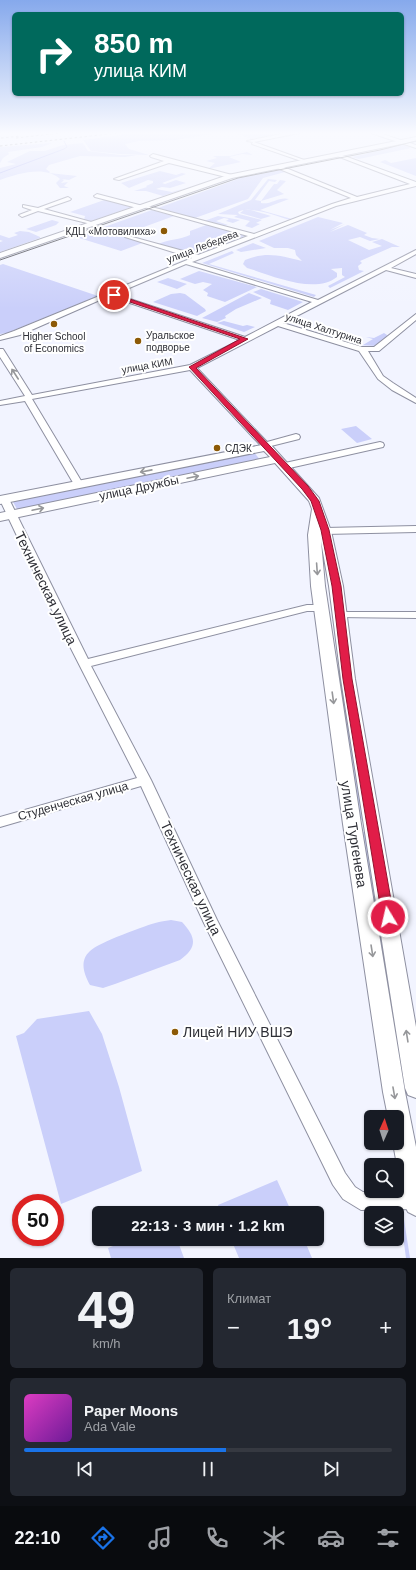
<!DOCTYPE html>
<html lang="ru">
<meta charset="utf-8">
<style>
:root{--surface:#171b24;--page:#242831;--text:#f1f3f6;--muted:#9ea1a6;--line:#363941;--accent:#1a73e8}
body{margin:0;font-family:Arial,sans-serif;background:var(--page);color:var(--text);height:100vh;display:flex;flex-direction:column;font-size:15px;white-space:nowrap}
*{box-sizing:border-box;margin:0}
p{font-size:13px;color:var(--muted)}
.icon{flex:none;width:22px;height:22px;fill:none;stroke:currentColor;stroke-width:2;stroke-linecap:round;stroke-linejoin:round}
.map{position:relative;height:1258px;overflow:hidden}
.details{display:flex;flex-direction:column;gap:10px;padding:10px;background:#0d0f14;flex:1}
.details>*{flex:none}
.banner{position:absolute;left:12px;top:12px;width:392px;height:84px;border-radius:6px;box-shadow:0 1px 3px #0004;background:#00695c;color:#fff;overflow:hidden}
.needle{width:26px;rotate:3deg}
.fabs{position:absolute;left:364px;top:1110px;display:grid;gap:8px}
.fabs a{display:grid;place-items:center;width:40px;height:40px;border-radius:6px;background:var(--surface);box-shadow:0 1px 3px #0004;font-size:20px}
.speed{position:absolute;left:12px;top:1194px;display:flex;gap:8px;font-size:20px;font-weight:700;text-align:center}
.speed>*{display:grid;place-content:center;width:52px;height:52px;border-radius:50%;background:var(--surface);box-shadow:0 1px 3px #0004;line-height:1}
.speed .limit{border:6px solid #d22;background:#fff;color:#111}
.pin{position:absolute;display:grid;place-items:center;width:34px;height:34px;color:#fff;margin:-17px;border:2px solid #fff;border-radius:50%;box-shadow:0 1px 4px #0007}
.me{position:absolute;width:44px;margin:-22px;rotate:351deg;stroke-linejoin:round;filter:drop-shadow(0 0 3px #0008)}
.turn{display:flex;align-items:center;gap:14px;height:84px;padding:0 16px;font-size:18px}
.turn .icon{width:52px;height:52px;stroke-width:2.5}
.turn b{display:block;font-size:28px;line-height:34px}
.big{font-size:30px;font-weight:700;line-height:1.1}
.details .card{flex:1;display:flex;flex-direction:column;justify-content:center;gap:6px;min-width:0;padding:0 14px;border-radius:6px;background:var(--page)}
.details .dial{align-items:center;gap:0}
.dial b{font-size:52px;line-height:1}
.song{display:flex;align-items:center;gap:12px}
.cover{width:48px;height:48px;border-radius:6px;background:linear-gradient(135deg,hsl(310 70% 55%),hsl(280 70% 35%))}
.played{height:4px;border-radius:2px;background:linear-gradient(90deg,var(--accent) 55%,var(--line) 55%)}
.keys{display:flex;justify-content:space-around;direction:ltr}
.heat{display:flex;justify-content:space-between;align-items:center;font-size:22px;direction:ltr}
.details .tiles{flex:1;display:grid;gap:10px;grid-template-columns:1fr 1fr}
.card:last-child{grid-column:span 2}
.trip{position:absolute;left:92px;top:1206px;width:232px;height:40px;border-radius:6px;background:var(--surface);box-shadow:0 1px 3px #0004;font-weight:700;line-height:40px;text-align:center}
.tab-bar{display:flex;height:64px;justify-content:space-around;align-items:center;background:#090b0e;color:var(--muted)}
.tab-bar .icon{width:28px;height:28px}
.tab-bar .active{color:var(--accent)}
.tab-bar b{font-size:18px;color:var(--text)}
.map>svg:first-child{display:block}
.green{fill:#cacffa}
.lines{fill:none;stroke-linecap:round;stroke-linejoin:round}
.stream{stroke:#9399f1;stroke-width:1}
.minor-casing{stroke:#8e90a1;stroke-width:2}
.major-casing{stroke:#8e90a1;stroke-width:2}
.minor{fill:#fff;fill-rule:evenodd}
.major{fill:#fff;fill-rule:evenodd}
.tram{stroke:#43444c;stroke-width:1}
.rail{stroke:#43444c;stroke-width:1;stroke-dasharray:2.5 2.5;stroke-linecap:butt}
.oneway{stroke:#96979a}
.route{fill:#e11d48;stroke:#92132f}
.poi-dot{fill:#8c5906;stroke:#fff;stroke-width:1.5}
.labels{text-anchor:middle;stroke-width:4;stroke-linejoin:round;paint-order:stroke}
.far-poi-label{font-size:10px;fill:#2e2f36;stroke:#fff;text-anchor:start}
.far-street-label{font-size:10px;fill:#2e2f36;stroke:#fff}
.street-label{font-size:12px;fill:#2e2f36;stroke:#fff}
.near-street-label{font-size:14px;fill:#2e2f36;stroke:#fff}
.near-poi-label{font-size:14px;fill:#2e2f36;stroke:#fff;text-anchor:start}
</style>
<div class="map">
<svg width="416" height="1258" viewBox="0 0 416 1258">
<rect width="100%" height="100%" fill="#f2f4ff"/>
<path class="green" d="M135,133h83l-42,7 -37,1 -14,3 4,5 20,6 -29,-1 -29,-3 -8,-11z
M235,133h49l-33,6z
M52,143l-10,4 -34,5 1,2 -6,4 -3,5v-16z
M83,143l5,8 32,4h17l-12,2 -45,-1 -31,9 -3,4 4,3 -1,1 28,3 -8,4 -7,-1 2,1 -3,3 7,-1 -4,4 5,2h-9l-4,-5 4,-4c-15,-14 -43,-5 -60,1v-12l16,-4 -9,-2 23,-11h15l18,-6z
M403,144l8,4 -52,11 -7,-2 9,-2 -11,1 17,-2 -1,-1z
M247,152l6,3 -11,-1 -13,3 12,5 -33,7 7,-6 -9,-2 11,-3 -4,-2h17z
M416,158v18l-36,-14 5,-2 6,3z
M281,169l4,3 -22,6 -15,21 -53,19 -37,-10 80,-29 -18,5 20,-7z
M160,171l16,4 6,-2 4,1 -24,9 3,1 11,-4 10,3 -16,5 -8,-1 -6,2 16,3 14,-4 -23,8 -17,-5h-12l13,-4 -1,-1 7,-3v-2l-5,-1 -19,8 -8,-5z
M268,179l9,1 -2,2 -6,-1 -14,19 6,1 13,-17h3l3,-4 6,1 -9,9 7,4 -23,7v2c10,2 18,-7 28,-4l-29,11 32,9 -2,1c-13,-4 -41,-15 -52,-8l1,2 23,6 -6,3 4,1 -8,4 -7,-2 5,-5 -16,-4 4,-2 -20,-1 33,-14z
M107,199l28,7 -46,16 -5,-2 1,-4 -15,-4z
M152,210l22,6 -52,19 23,7 -24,9 -45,-14z
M244,210h7l20,6 -10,3 -21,-6z
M218,216l22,4 -7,3 -7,-2 3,-2 -5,-1 -8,3 12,4 -5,1 -19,-5z
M318,217l25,6 -13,7 15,-6 -15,8 18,-7 19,8 -3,2 8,3 8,1 -10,2 -10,-4 -12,3 21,10 13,-4 -10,-4 10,-3 18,8h-8l-32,14 2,2 -4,3 1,4 5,1 -34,17 -2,-2 17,-9 -3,-2v-7l-11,1 6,4v4c-23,18 -66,-2 -90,-9l-4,-4 2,-4c23,-9 35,-4 57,1l-6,-6 -1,-5 -7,-2h-14l-15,-7z
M52,220l7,2 -3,3 -20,7 -10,-3z
M209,224l39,11 -51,20 -39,-11c11,-5 22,-4 32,-9v-4z
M20,231l9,1 11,5v1l-40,14v-10l3,-1 -3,-1v-5l9,3 9,-3 -4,-2z
M253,243l13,5 -25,4 -5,-2z
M232,251l2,2 -25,11 107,31 -2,2 -112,-34z
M3,264l95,32 -91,37 -7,1v-69z
M199,271l58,16 -32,15 -18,-6 1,-3 -5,-3 9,-6 -9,-2 -8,2 -15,-5z
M168,278l19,6 -10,5 -20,-7z
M261,289l42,13 -15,8 -18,-6 1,-4 -18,-8z
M180,293l5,1 20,15 1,2 -9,5 -44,-14 18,-8z
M249,293l13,5 -26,11 -11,7 1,2 -9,4 -15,-4z
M224,321l19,5 4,-1 8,2 -11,5 -27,-9z
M384,333l3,2 -1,5 -10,6 -17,-1h4l10,-6 -7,-2 8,1z
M356,426l16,13 -15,4 -16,-14z
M253,451l8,10 -243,50 -6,-11z
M337,680h5l21,140h-6z
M359,832h6l35,226h-7z
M171,920l11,2c14,15 16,25 -2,38l-65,24 -12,4 -13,-3c-6,-11 -11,-24 0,-34 8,-8 56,-26 69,-29 3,-1 8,-1 12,-2z
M89,1011l13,23 17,53 23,84 -81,33 -45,-168 8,-3 13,-14z
M277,1180l15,33h-71l-3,-8z
M399,1207l4,6 7,45h-4z
M131,1239h46l7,19h-73l-3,-10z
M231,1239h73l8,19h-73z"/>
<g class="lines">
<path class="stream" d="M0,173l64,-24 3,-2 -3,-6"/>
<defs>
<path id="minor" d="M286,133h13l-45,9 53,19v2l-55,-19 1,-2 -6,-1z
M371,133h8l37,12v3z
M153,154l79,21 1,1 -3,2 -61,-15 -50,17 -5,-1 50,-18 -13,-4 -1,-1z
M339,154l77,28v4l-80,20 -144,56 126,38 98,-50v4l-25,14 25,6v4l-30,-8 -103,53 79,24h12l42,-33v6l-37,31h-11l15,25 10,7 23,15v5l-24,-13 -14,-11 -19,-28 -81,-25 -81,42 70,74 29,-8 3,1 1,2 -1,2 -28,7 -1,3h-6l-74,-79 -158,29 51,85 -2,2h-6l-50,-85 -25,4v-4l25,-5 -25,-39v-8h3l29,46 158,-30 50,-25 -131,-44 -89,39 -20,5v-4l14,-5 178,-73 -67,-21v-2l73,20 50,-19 -104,-29v-2l110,29 78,-30 19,-6 -74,-30v-2h4l76,31 53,-13 -73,-28v-1zM186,264l126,38 -67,35 -130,-43z
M97,194l46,12 1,1 -3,2 -46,-12 -1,-1z
M68,197l3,2 -1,1 -26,9 51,14v2l-57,-14 -16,6 -3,-2 13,-5 -9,-3v-2l15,3z
M380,442l3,1 1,2 -1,2 -98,22 -4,-3 4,-3z
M4,496l5,3 79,160 219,-54h14l5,3 -5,3h-14l-216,55 60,114 66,140 128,253 10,14 8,5 53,-1v18l-55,1 -18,-11 -10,-14 -130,-264 -62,-135 -141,41v-10l137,-39 -78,-153 -59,-125 1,-3z
M416,526v6l-91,2 -5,-3 5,-3z
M341,612h75v6l-79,-1 -1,-2z"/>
<path id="major" d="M416,137v4l-184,37 -232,80v-5l228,-78z
M267,444l4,1 48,53 12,33 12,55 12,93 61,348v71l-8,-3 -3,-7 -64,-409 -12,-93 -8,-45 4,45 36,238 44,268 11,55v69l-8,-4 -4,-8 -11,-61h4v-26h-9l-5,-25 -40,-268 -32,-238 -3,-51 4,-26 -3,-8 -34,-38 -275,58v-8l270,-56 -6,-6 -264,53v-8z"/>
</defs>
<use href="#minor" class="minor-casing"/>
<use href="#major" class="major-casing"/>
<use href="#minor" class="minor"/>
<use href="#major" class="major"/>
<path class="tram" d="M0,260l238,-82 142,-28 36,-9"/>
<path class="rail" d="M1,138l20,-2
M16,138l44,-5
M0,146l118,-13"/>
</g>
<defs><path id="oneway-shaft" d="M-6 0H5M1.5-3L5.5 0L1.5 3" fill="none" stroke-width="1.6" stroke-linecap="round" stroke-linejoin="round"/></defs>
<g class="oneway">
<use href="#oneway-shaft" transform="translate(15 374) rotate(-123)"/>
<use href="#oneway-shaft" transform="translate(146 471) rotate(169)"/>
<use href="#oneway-shaft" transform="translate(193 477) rotate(-12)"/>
<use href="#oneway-shaft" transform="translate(38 509) rotate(-12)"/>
<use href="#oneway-shaft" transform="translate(317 569) rotate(86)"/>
<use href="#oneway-shaft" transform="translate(333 698) rotate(82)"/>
<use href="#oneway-shaft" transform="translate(372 951) rotate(81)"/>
<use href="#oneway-shaft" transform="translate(407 1036) rotate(-99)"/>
<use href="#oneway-shaft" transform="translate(394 1093) rotate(80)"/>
</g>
<linearGradient id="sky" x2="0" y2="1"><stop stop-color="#86a9ec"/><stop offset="0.43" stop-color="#f9faff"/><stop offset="1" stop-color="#f9faff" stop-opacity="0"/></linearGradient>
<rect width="416" height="309" fill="url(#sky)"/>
<path class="route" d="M112,294h3l133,45 -52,29 112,118 11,15 10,29 12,56 11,93 42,238 -2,3 -4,2 -5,-2 -1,-3 -39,-238 -11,-93 -11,-56 -10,-29 -9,-12 -113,-122 51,-28 -128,-43z"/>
<g class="poi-dot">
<circle cx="164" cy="231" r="4"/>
<circle cx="54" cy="324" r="4"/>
<circle cx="138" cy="341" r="4"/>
<circle cx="217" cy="448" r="4"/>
<circle cx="175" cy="1032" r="4"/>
</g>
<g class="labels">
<g class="far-poi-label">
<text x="156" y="235" text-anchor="end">КДЦ «Мотовилиха»</text>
<text x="146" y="339">Уральское<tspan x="146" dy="12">подворье</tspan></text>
<text x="54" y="340" text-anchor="middle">Higher School<tspan x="54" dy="12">of Economics</tspan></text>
<text x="225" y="452">СДЭК</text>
</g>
<g class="far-street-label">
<text transform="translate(202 246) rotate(-21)" y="4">улица Лебедева</text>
<text transform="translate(324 328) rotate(18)" y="4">улица Халтурина</text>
<text transform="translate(147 365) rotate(-10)" y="4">улица КИМ</text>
</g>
<g class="street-label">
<text transform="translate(139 488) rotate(-12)" y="4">улица Дружбы</text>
<text transform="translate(73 801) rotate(-16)" y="4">Студенческая улица</text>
</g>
<g class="near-street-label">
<text transform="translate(46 588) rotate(64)" y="5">Техническая улица</text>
<text transform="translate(354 834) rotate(81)" y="5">улица Тургенева</text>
<text transform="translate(191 878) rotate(65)" y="5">Техническая улица</text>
</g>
<g class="near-poi-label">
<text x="183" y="1037">Лицей НИУ ВШЭ</text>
</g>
</g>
</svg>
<div class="fabs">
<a><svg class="needle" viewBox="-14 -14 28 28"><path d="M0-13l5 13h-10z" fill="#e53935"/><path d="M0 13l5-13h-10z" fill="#9ea1a6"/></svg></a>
<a><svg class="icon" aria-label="search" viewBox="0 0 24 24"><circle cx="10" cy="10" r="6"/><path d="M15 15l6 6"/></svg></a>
<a><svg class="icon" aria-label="layers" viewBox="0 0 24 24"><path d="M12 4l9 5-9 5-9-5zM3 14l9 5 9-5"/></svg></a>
</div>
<div class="speed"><div class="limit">50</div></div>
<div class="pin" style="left:114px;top:295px;background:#d93025"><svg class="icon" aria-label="arrive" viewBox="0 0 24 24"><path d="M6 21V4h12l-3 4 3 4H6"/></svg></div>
<svg class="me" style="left:388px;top:917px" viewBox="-20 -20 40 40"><circle r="17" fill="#e11d48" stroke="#fff" stroke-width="3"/><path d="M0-11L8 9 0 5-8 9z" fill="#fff"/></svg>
<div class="trip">22:13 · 3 мин · 1.2 km</div>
<div class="banner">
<div class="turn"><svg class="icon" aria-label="right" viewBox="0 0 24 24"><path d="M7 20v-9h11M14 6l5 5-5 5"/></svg><div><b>850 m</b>улица КИМ</div></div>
</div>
</div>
<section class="details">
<div class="tiles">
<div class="card dial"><b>49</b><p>km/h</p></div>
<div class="card"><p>Климат</p>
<div class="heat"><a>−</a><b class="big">19°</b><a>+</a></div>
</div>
<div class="card">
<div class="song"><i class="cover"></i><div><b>Paper Moons</b><p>Ada Vale</p></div></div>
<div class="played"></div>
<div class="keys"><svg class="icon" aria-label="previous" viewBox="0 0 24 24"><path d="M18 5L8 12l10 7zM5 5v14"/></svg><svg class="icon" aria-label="pause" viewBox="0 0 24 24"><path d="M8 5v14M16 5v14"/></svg><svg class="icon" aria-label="next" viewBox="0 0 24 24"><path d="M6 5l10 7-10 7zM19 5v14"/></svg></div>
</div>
</div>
</section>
<nav class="tab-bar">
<b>22:10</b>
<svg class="icon active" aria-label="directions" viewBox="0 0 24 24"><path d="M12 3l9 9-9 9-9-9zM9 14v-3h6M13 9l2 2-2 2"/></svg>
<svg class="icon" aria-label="music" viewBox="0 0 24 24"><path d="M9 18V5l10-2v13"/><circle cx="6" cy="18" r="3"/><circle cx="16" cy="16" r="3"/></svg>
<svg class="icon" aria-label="phone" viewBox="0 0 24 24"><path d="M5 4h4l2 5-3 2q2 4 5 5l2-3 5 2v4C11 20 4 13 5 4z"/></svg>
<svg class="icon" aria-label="climate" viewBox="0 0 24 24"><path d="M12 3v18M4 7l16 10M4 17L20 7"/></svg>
<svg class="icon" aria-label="car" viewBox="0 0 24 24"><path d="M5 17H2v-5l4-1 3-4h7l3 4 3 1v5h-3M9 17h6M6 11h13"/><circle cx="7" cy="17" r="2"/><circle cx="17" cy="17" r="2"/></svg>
<svg class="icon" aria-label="filters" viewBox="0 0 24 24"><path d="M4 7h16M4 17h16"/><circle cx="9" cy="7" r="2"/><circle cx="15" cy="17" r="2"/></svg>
</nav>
